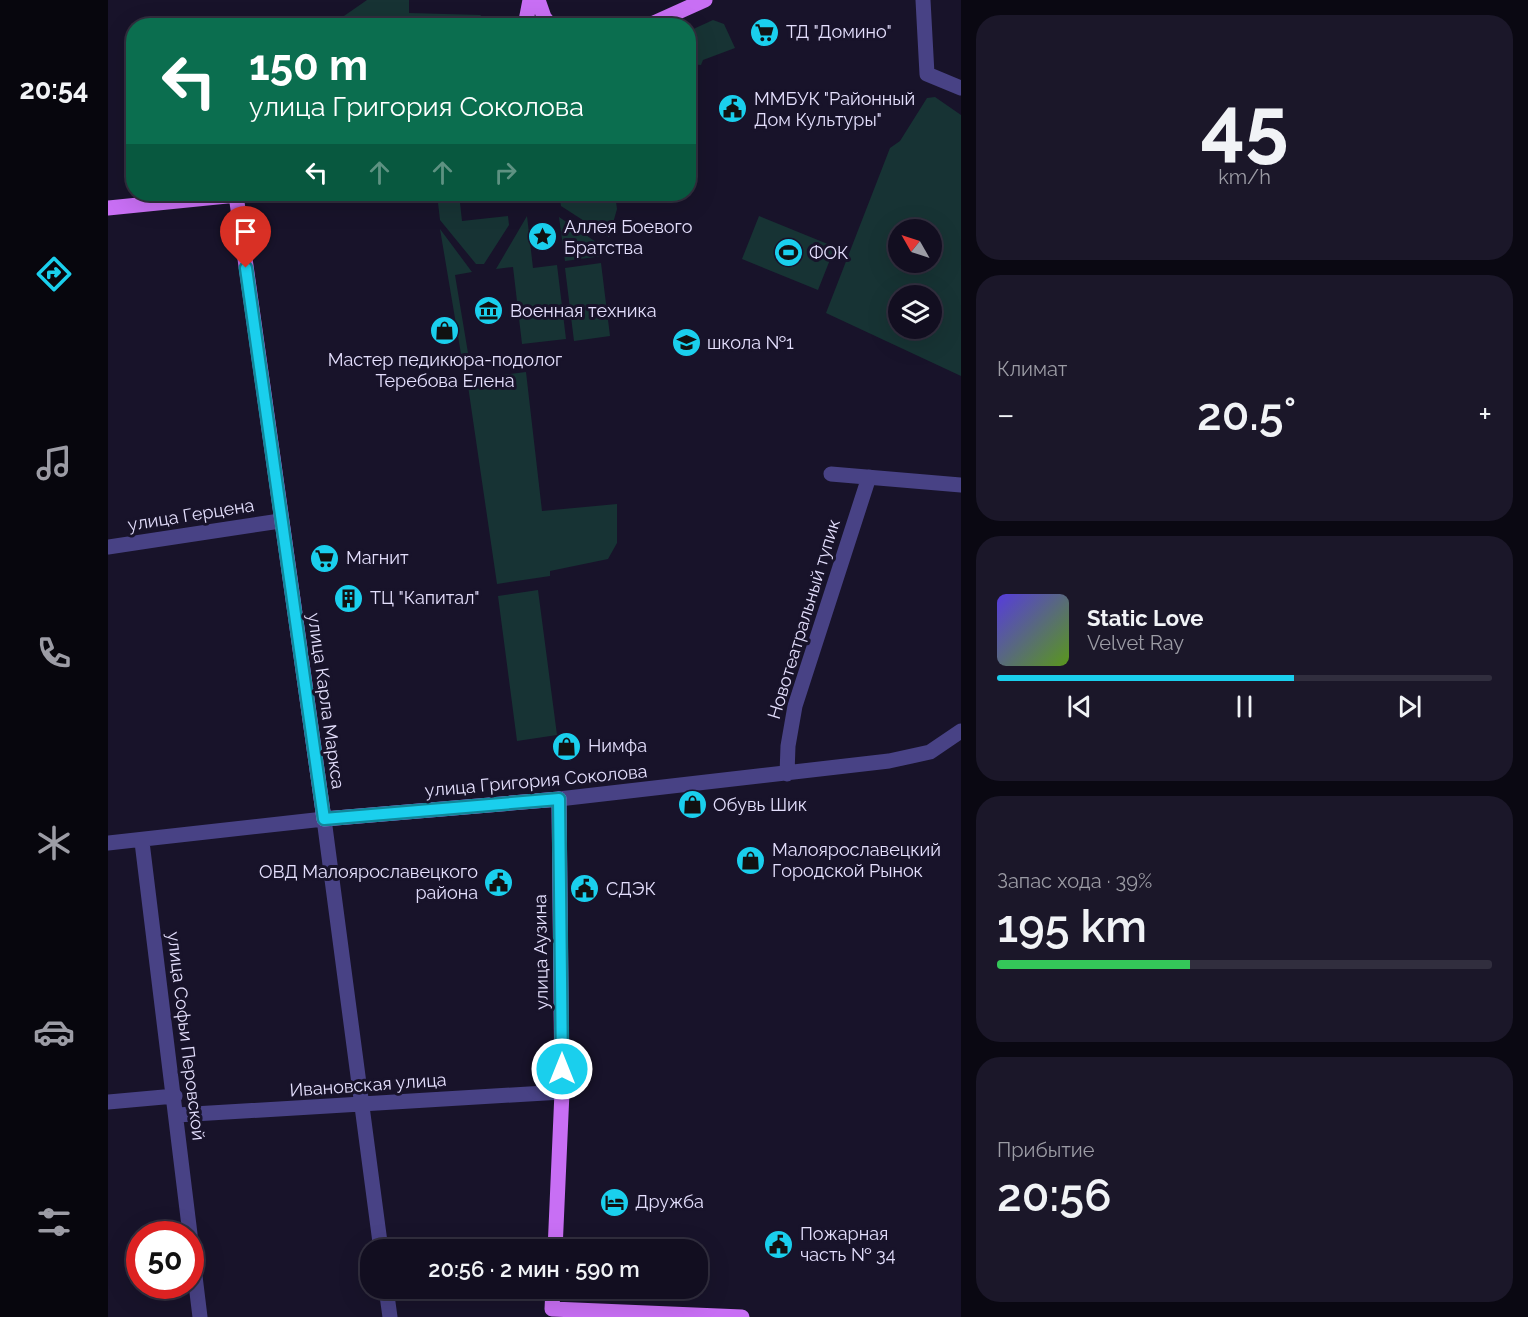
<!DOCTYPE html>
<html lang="ru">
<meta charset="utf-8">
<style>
:root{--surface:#120e20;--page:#1b1729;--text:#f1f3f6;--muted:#9c9ca5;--line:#312e3e;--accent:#1acfed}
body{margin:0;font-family:Raleway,sans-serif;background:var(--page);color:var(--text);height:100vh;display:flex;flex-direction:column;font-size:22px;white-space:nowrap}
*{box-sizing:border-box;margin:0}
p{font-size:20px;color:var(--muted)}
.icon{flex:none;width:33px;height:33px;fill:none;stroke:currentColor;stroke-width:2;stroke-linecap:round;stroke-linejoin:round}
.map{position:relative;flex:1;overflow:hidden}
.drawer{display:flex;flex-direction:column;gap:15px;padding:15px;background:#0a0812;width:567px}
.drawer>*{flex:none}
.top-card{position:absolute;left:18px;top:18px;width:570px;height:183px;border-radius:24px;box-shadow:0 6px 24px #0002,0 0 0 2px var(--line);background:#0b6e4f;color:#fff;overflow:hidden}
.needle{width:39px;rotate:309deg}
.tools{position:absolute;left:780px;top:219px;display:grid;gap:12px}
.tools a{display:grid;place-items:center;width:54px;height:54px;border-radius:50%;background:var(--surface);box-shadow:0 6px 24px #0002,0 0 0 2px var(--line);font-size:30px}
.speed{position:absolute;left:18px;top:1221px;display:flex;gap:12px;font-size:30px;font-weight:700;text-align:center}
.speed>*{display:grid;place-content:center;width:78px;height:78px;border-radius:50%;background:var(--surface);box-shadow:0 6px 24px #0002,0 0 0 2px var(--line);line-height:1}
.speed .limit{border:9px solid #d22;background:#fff;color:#111}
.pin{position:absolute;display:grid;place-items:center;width:51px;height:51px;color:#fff;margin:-62px -26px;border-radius:50% 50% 50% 0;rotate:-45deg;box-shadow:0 0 6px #0007}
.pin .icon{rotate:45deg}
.me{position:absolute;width:66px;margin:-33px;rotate:0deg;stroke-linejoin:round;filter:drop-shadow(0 0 4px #0008)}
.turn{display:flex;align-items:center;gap:21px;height:126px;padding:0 24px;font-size:27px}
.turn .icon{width:78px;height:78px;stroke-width:2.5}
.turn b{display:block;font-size:42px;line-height:51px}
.lanes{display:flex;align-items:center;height:57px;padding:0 24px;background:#0003;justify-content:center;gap:30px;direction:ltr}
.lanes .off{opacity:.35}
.big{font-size:45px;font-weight:600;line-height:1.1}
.drawer .tile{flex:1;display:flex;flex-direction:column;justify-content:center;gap:9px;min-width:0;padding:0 21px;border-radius:24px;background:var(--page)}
.drawer .dial{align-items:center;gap:0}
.dial b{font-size:78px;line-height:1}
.song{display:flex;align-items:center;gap:18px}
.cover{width:72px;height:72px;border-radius:9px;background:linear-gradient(135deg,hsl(250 70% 55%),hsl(90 70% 35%))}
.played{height:6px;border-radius:3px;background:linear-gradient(90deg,var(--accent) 60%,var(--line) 60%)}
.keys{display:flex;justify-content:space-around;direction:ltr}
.heat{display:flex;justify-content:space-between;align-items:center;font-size:33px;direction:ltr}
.charge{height:9px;border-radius:4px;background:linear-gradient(90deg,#34c759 39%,var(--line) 0)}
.trip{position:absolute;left:252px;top:1239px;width:348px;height:60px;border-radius:24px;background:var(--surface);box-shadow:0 6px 24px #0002,0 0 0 2px var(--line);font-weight:600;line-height:60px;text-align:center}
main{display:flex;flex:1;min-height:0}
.tab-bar{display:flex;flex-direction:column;width:108px;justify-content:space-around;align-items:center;background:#07060d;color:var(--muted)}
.tab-bar .icon{width:42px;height:42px}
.tab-bar .current{color:var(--accent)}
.tab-bar b{font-size:27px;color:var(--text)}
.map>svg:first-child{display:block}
.green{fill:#173334;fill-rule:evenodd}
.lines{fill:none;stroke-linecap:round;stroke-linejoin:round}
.minor{stroke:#484285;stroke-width:15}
.major{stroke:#c86ff4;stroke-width:15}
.route-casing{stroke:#11879a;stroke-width:15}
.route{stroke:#1acfed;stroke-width:10}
.labels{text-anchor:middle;stroke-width:6;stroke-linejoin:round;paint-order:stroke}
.poi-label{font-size:18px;fill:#e4dffd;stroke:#18132a;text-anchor:start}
.street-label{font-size:18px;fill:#e4dffd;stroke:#18132a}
</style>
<main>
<nav class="tab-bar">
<b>20:54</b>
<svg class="icon current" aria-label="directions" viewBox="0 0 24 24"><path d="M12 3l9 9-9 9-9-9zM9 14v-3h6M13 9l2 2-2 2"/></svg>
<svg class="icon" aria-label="music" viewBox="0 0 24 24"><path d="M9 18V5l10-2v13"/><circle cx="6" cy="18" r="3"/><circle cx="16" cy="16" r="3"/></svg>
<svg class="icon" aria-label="phone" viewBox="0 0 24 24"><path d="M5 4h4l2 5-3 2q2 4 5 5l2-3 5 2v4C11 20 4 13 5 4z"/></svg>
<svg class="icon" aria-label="climate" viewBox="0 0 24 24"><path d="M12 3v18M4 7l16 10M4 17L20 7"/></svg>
<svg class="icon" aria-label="car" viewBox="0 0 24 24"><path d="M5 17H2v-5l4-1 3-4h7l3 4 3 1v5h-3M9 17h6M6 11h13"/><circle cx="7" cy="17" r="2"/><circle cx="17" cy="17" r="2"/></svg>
<svg class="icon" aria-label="filters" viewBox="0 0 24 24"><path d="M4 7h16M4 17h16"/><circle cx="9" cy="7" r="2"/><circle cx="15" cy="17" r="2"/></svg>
</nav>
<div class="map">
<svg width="853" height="1317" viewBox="0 0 853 1317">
<rect width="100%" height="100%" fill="#18132a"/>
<path class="green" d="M259,0h42v13l72,2 -5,10h-145z
M605,20l11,4 11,24 -32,12 -2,5 -12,-1v-33z
M827,97l26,18v261l-135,-63 64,-165 10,-7 27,-43zM790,230h34v32h-34zM790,296h34v32h-34z
M329,194h22l3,27 46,-5 1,9 -25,39h-8l-36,-44z
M451,194h56l2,15 -8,28 -48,-31z
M419,216l6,52 24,-3 9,74 -44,5 -9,-77 -17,2z
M651,216l76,31 -17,43 -76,-31z
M451,217l43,29 1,10 -38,5z
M332,229l32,43 -17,3 13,78 -7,1z
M493,263l9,73 -36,5 -9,-73z
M418,372l16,139 75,-7v39l-9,16 -58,12v5l-53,8 -30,-205z
M430,590l19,145 -40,6 -19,-145z"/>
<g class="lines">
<path class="minor" d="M815,0l4,74 34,14
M723,474l130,11
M0,547l172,-26
M679,774l1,-28 7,-40 74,-229
M451,799l330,-38 41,-9 31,-21
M34,842l48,392
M0,843l216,-24 57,431
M0,1102l67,-6
M69,1115l385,-23
M82,1235l10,82
M278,1288l4,29"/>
<path class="major" d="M430,0l6,17 7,9
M417,26l5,-26
M539,26l58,-26
M128,195l88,624 235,-20 3,293 -7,158
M0,208l139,-14
M445,1288l-1,21 190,8"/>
</g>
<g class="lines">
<defs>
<path id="route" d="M138,268l78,551 235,-20 3,270"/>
</defs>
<use href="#route" class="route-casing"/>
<use href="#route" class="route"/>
</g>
<defs>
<symbol id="supermarket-disc" viewBox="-11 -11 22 22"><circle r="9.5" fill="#1acfed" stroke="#18132a"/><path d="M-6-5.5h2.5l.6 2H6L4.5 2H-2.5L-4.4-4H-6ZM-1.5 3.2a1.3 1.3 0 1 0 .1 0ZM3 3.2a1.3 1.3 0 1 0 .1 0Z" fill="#111"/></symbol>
<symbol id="civic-disc" viewBox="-11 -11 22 22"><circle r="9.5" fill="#1acfed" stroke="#18132a"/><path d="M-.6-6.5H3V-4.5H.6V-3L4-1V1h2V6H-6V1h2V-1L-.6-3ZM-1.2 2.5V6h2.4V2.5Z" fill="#111"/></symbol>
<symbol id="sight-disc" viewBox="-11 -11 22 22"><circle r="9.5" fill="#1acfed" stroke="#18132a"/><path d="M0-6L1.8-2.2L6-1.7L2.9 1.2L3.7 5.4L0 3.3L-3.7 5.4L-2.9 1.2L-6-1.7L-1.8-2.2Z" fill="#111"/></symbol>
<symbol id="stadium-disc" viewBox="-11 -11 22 22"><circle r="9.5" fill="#1acfed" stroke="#18132a"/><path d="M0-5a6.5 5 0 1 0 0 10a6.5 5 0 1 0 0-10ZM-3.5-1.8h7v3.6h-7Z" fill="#111"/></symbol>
<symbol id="museum-disc" viewBox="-11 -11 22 22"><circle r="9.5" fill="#1acfed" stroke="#18132a"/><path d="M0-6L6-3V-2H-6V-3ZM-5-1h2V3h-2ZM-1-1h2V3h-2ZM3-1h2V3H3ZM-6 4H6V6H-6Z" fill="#111"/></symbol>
<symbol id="shop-disc" viewBox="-11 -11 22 22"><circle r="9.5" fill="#1acfed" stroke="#18132a"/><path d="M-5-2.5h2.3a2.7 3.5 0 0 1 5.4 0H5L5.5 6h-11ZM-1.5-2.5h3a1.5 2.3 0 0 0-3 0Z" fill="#111"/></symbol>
<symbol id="school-disc" viewBox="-11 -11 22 22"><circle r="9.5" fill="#1acfed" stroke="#18132a"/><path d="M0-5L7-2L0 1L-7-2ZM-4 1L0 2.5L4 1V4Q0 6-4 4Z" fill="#111"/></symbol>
<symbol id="building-disc" viewBox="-11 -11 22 22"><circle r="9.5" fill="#1acfed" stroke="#18132a"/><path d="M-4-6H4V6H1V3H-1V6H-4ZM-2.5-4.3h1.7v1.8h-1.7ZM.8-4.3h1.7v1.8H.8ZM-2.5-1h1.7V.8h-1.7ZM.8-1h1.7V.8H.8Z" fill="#111"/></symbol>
<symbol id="hotel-disc" viewBox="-11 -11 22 22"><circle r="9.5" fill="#1acfed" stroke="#18132a"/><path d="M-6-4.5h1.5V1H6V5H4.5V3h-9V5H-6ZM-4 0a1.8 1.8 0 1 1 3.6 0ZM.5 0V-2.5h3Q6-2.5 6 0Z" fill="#111"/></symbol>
</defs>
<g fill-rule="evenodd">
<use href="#supermarket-disc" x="640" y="16" width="33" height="33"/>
<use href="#civic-disc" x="608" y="92" width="33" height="33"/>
<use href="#sight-disc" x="418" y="220" width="33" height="33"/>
<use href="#stadium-disc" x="664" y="236" width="33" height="33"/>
<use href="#museum-disc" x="364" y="294" width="33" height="33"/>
<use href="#shop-disc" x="320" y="314" width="33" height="33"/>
<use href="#school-disc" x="562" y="326" width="33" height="33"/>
<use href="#supermarket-disc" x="200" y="542" width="33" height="33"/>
<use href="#building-disc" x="224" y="582" width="33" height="33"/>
<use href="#shop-disc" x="442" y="730" width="33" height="33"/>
<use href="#shop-disc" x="568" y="788" width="33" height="33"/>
<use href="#shop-disc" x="626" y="844" width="33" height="33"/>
<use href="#civic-disc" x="374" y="866" width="33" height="33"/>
<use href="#civic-disc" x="460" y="872" width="33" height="33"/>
<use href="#hotel-disc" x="490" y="1186" width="33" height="33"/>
<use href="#civic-disc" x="654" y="1228" width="33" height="33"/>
</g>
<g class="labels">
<g class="poi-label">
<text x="678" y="38">ТД "Домино"</text>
<text x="646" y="105">ММБУК "Районный<tspan x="646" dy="21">Дом Культуры"</tspan></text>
<text x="456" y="233">Аллея Боевого<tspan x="456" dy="21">Братства</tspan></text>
<text x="701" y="259">ФОК</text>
<text x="402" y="317">Военная техника</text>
<text x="599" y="349">школа №1</text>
<text x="337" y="366" text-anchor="middle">Мастер педикюра-подолог<tspan x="337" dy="21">Теребова Елена</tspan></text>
<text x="238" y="564">Магнит</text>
<text x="262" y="604">ТЦ "Капитал"</text>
<text x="480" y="752">Нимфа</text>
<text x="605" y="811">Обувь Шик</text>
<text x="664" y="856">Малоярославецкий<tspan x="664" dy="21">Городской Рынок</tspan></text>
<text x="370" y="878" text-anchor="end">ОВД Малоярославецкого<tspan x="370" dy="21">района</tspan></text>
<text x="498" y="895">СДЭК</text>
<text x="527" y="1208">Дружба</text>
<text x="692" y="1240">Пожарная<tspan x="692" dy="21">часть № 34</tspan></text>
</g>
<g class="street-label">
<text transform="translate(83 515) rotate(-9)" y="6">улица Герцена</text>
<text transform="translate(696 619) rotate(-73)" y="6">Новотеатральный тупик</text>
<text transform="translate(218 701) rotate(82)" y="6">улица Карла Маркса</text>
<text transform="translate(428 781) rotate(-5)" y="6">улица Григория Соколова</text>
<text transform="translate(433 952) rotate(-91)" y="6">улица Аузина</text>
<text transform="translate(78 1036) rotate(83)" y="6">улица Софьи Перовской</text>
<text transform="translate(260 1085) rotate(-4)" y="6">Ивановская улица</text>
</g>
</g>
</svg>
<div class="tools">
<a><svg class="needle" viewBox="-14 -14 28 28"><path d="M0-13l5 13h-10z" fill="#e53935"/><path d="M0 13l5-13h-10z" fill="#9c9ca5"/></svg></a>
<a><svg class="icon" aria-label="layers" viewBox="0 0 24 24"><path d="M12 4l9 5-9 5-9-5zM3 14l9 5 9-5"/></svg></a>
</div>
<div class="speed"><div class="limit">50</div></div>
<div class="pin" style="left:138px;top:268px;background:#d93025"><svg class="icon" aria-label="arrive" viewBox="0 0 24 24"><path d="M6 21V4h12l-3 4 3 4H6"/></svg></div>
<svg class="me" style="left:454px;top:1069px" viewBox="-20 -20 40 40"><circle r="17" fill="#1acfed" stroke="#fff" stroke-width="3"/><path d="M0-11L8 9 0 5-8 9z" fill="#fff"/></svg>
<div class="trip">20:56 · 2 мин · 590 m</div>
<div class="top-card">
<div class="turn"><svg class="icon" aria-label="left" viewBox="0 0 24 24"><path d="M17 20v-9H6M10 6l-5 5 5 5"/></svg><div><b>150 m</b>улица Григория Соколова</div></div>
<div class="lanes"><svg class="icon" aria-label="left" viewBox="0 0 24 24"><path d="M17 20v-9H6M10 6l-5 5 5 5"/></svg><svg class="icon off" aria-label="ahead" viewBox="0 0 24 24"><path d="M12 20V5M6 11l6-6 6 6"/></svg><svg class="icon off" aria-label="ahead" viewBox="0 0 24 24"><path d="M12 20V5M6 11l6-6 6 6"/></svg><svg class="icon off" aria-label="right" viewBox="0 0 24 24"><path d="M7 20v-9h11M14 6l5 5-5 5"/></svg></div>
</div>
</div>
<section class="drawer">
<div class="tile dial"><b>45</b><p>km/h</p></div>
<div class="tile"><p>Климат</p>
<div class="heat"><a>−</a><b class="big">20.5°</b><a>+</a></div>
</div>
<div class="tile">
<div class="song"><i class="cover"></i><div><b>Static Love</b><p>Velvet Ray</p></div></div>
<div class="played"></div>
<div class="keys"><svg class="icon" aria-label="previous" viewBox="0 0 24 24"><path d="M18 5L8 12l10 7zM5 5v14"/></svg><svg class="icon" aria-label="pause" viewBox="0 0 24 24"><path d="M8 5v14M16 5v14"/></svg><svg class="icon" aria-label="next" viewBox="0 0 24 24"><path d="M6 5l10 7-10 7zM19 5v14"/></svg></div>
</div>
<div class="tile"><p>Запас хода · 39%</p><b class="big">195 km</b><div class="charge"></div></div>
<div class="tile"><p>Прибытие</p><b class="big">20:56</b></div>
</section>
</main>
